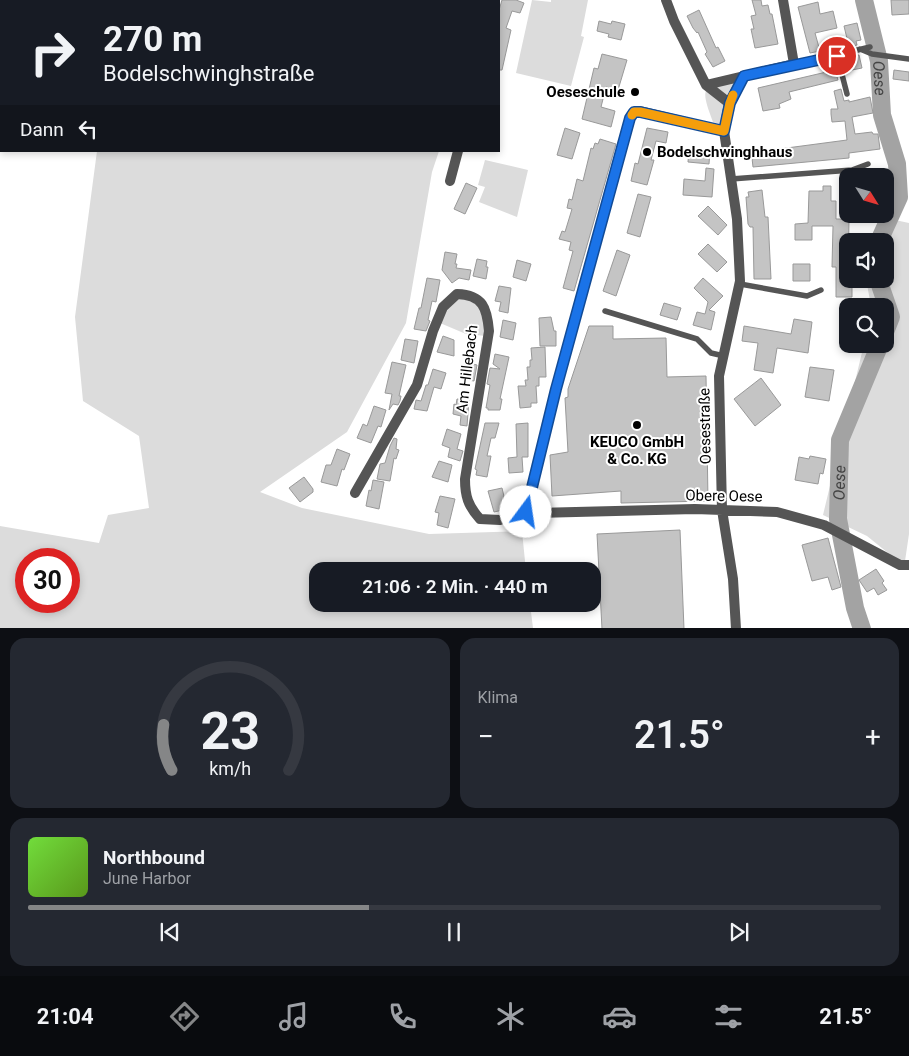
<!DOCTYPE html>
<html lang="de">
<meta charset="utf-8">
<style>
:root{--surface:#171b24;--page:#242831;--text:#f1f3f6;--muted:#9ea1a6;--line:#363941;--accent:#858687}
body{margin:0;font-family:Roboto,sans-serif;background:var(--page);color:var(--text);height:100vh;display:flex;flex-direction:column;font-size:19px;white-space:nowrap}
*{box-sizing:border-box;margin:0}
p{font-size:16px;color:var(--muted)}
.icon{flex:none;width:28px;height:28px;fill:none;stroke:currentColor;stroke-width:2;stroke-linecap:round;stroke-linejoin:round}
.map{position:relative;height:628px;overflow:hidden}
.sheet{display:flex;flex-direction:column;gap:10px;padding:10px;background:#0d0f14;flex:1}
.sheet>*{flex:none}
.banner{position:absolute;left:0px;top:0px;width:500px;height:152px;box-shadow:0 2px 8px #0003;background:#171b24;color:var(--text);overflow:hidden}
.needle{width:32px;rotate:127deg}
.controls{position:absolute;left:839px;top:168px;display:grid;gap:10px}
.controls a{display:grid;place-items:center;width:55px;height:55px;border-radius:10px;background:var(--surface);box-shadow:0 2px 8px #0003;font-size:25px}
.speed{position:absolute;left:15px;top:548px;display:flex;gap:10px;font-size:25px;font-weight:700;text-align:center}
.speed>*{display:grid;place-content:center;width:65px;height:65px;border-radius:50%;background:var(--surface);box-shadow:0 2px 8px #0003;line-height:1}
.speed .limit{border:8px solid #d22;background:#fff;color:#111}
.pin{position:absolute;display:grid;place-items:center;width:42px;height:42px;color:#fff;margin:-21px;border:2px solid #fff;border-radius:50%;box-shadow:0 1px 5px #0007}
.me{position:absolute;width:55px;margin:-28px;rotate:14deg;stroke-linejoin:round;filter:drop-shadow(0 0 4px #0008)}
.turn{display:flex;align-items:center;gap:18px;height:105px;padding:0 20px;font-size:22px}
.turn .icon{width:65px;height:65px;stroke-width:2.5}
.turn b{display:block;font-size:35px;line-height:42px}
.then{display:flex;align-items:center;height:48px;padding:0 20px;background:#0003;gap:10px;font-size:19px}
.big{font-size:38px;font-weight:600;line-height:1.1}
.sheet .widget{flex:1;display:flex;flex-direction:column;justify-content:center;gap:8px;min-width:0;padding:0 18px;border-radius:15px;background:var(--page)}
.sheet .dial{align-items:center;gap:0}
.dial svg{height:130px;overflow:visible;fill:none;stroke:var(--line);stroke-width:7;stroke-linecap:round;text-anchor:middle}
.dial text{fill:var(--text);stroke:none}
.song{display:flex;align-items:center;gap:15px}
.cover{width:60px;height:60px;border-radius:8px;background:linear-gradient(135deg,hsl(100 70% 55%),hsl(90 70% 35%))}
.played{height:5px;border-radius:2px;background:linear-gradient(90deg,var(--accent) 40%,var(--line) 40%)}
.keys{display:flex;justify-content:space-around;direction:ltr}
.heat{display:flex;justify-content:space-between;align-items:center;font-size:28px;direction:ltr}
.sheet .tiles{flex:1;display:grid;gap:10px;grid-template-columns:1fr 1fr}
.widget:last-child{grid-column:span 2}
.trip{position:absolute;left:309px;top:562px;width:292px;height:50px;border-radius:15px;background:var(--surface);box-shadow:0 2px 8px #0003;font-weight:600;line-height:50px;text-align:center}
.tabs{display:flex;height:80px;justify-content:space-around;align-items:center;background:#090b0e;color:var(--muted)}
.tabs .icon{width:35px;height:35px}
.tabs .on{color:var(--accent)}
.tabs b{font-size:22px;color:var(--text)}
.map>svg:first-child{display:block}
.green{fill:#dcdcdc;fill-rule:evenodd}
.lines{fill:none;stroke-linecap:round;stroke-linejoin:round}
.river{stroke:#a3a3a3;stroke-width:18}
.building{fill:#c4c4c4;stroke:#999}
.lane{stroke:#555;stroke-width:5.5}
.street{stroke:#555;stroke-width:10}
.route-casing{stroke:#114b97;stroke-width:12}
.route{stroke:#1a73e8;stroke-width:9}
.slow{stroke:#f59e0b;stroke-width:9}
.poi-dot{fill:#000;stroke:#fff;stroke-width:2}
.labels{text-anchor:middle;stroke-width:4;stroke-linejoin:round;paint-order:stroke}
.poi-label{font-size:15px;font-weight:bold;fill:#000;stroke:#fff;text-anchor:end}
.street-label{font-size:15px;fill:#000;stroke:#fff}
.water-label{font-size:16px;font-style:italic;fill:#444;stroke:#fff}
</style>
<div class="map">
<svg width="909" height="629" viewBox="0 0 909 629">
<rect width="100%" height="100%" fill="#fff"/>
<path class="green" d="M130,0h329l1,1h-330z
M532,0l19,2v-2h37l-7,36 3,1 -13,49 -55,-13z
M739,79l-16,46 -10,-3c-14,-38 -11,-34 26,-43z
M97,151h342l-7,21 -26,151 -59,109 -87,60 42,16 127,26 93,-3 4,40h-208v33h212l3,24h-533v-102l99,17 9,-28 41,-7 -10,-72 -56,-35 -8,-84zM26,559h43v42h-43z
M485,160l43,10 -11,47 -38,-15 6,-15 -7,-2z
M881,217l28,6v311l-4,27h-7l-31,-25 -44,-21 41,-171h21v-38h-14l-5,-27h19v-38h-13z
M458,297h9l18,16 1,23 -20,-2 -26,-11 4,-13z"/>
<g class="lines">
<g class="river">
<path id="s1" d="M864,0l15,61 3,54 15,49 2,33 -20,44"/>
<path d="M878,279l13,38 -6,15"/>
<path id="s2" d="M862,629l-7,-21 -17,-89 2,-79 40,-96"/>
</g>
</g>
<path class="building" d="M502,0h14l8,3 -4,10 -8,-2 -6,17 5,2 -9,40h-3v-60z
M752,0h9l1,6 6,-1 2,9h2l6,30 -23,4 -4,-19h3l-3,-13 5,-1z
M891,0h18v14l-17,1z
M818,2l2,12 13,-3 4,17 -22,5 5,18 -10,2 -12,-46z
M699,10l17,38 2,-1 7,14 -12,6 -8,-13 2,-2 -9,-20 -1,1 -4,-5 -6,-12z
M599,21l12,3 1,-3 13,3 -4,16 -13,-3 1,-3 -12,-3z
M857,23l4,17 -5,1 1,4 -8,2 -5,-21z
M602,54l25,6 -9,30 -12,-3 -5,20 14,4 -4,16 -29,-8 12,-51 4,1z
M859,55l3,13 -15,3 -3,-13z
M835,70l3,10 -49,12 2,7 -12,5 1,4 -17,3 -5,-23z
M894,70l15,2v9l-16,-2z
M841,89l3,12 5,-1v2l21,-5 3,16 -21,4 3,17 17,-2 1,2h5l2,15 -31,4v5l-96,9 -2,-18 12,-1 1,3 83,-11 -2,-19 -13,1 -1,-8v-5h7l-4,-18z
M565,128l15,5 -8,26 -15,-4z
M647,128l21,4 -2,11 -10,-2 -5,19h3l-7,25 -16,-4 4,-18 3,1z
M600,139l16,5 -42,147 -11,-3 10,-37 -4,-1 2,-8 -12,-3 3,-8 3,1 7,-23 -5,-1 2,-9 3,1 5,-21 6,2 8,-33 2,1 2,-6 3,1z
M689,149l21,1 -1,14 -21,-2z
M706,168l8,1 -2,28 -29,-2 1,-16 21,2z
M466,183l11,5 -12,26 -11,-5z
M823,186h8v15h5v18h13l-1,61h4v17h-16v-30h-4l1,-41h-21v14h-17v-16l13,-1 1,-32h14z
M762,190l3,27h3l3,62h-17l-1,-52h-3l-2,-3 -2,-27h3l-1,-5z
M638,194l13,3 -11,40 -13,-4z
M708,206l19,19 -9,10 -20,-19z
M708,244l19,18 -10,10 -19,-18z
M617,250l13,5 -14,41 -13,-5z
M445,252l12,2 -2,10h2l-1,4 15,2 -2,10 -10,-2 -7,5 -10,-13z
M477,259l10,2 -1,6h2l-2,12 -13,-3z
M517,260l14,4 -5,17 -13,-4z
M793,264h17v17h-17z
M427,278l13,2 -4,22 -4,-1 -4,19 2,1 -4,10 -12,-2 5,-21h2z
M703,278l20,18 -14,14 6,2 -4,18 -18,-5 4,-13 8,2 3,-12 -14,-14z
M499,286l12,2 -3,25 -9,-2 2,-9 -6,-1z
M664,303l17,5 -4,12 -17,-5z
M551,317l3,14h2v15h-16l-1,-28z
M794,319l18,3 -4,31 -31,-5 -4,25 -19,-3 4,-27 -16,-2 2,-15 47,8z
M503,320l13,3 -3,17 -13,-3z
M589,326h24v13l53,-1 1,39 39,-1 2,125 -87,2v-12l-69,5 -2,-41 18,-3 -3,-54 3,-1v-8z
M443,336l11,4v16l-17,-4z
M405,339l13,2 -4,22 -13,-3z
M545,347l1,30h-7v9h-3l1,17h-6v4l-11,1 -2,-22h8l-1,-6h3l-1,-13h3v-7h2l-1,-12z
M495,354l14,3 -9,42h2l-2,11h-12v-2h-2l4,-23 -3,-1 3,-16 10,1 -7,-5z
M392,362l14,3 -7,31h2l-1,5 -2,4 -5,-1 -4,6 3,-16 -7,-1z
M465,362l12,3 -3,16 -12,-2z
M810,367l24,3 -5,31 -24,-4z
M433,369l13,4 -5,16 -7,-2 -7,24 -13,-2 2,-9 5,1 5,-16h2z
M761,378l20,27 -26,21 -21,-27z
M457,399l12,1 -2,26 -7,-1 1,-9 -8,-2 1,-10 2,1z
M374,406l12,4 -5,17 -3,-1 -7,17 -14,-5 6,-14 4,2z
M485,423h14l-4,15h-4l-4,18h4l-4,21 -11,-2 1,-5 -2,-1z
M528,423v34h-6l1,15 -14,1 -1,-15 9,-1 -1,-33z
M447,429l14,5 -4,15 6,2 -3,10 -12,-4 2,-9 -8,-3z
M394,438l3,1 -1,10 3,1 -3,9 -2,-1 -4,23 -13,-2 3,-15 5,-1 5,-17z
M337,449l13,5 -6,16 -2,-1 -5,17 -16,-4 5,-17h5z
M810,456l16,3 -3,15 -3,-1 -2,11 -23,-4 4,-23 10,2z
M439,461l13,4 -4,17 -16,-5z
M304,477l9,12v3l-13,10 -11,-14z
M373,480l11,2 -5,27 -13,-3 3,-16 2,1z
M502,488l5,21 -13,3 -6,-21z
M440,496l15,3 -7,29 -11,-3 2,-12 -4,-1z
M680,530l4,99h-82l-5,-95z
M828,538l13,49 -9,3 -4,-13 -16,4 -10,-36z
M876,569l8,12 -2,2 5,7 -9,5 -4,-7 -7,4 -8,-12z"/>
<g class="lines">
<path class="lane" d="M860,49l12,5 37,5
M837,55l10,39
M794,64l43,-9 33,-8
M731,179l121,-9 16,-6
M740,284l67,12 14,-6
M605,311l92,28 14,14 13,3"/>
<path class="street" d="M666,0l8,21 32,64 23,18
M494,1l1,-1
M706,85l38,-9
M450,181l8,-30
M355,493l62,-108 16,-54 10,-24 14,-13c26,1 30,14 32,37l-24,148c0,17 3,27 15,40l20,1 26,-8 10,1 159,-4 82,3 47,13 76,40h9
M526,512l30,-123 74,-270 4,-7 6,-1 84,20
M736,629l-3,-50 -11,-69 -3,-134 21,-95 -3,-62 -13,-88 5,-28 15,-27 50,-12 -11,-64"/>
</g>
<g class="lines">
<defs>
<path id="route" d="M526,512l30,-123 74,-271 4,-6h6l84,19 6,-28 14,-27 93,-20"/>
</defs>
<use href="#route" class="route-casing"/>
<use href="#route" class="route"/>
<path class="slow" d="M632,115l2,-3h6l84,19 6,-28 3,-8"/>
</g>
<g class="poi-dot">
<circle cx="635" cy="92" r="5"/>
<circle cx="647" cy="152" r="5"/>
<circle cx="637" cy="425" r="5"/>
</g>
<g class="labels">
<g class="poi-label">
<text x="625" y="97">Oeseschule</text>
<text x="657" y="157" text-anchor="start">Bodelschwinghhaus</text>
<text x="637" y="447" text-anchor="middle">KEUCO GmbH<tspan x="637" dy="17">&amp; Co. KG</tspan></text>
</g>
<g class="street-label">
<text transform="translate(467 369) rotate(-83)" y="5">Am Hillebach</text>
<text transform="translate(705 426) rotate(-91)" y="5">Oesestraße</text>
<text transform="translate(724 496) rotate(1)" y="5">Obere Oese</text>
</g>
<g class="water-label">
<text dy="6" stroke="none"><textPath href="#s1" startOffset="80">Oese</textPath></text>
<text dy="6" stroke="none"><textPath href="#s2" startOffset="149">Oese</textPath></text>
</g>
</g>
</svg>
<div class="controls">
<a><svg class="needle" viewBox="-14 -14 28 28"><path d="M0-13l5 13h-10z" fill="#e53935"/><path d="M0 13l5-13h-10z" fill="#9ea1a6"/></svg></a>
<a><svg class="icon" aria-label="sound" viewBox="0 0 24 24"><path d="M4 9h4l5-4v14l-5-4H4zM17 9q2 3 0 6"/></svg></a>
<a><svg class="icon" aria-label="search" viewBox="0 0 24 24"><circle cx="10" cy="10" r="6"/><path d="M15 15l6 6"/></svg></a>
</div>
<div class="speed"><div class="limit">30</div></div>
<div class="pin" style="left:837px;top:56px;background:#d93025"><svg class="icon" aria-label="arrive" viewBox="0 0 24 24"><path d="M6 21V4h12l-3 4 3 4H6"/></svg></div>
<svg class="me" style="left:526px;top:512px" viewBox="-20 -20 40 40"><circle r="19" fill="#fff"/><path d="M0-13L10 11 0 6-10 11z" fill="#1a73e8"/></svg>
<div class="trip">21:06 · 2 Min. · 440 m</div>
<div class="banner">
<div class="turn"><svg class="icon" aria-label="right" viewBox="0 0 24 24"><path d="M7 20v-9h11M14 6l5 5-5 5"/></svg><div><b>270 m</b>Bodelschwinghstraße</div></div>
<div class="then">Dann<svg class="icon" aria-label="left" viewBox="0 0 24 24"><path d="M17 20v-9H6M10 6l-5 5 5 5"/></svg></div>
</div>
</div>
<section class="sheet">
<div class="tiles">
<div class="widget dial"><svg viewBox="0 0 100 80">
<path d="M14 69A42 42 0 1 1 86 69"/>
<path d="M14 69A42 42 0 0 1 9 41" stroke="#858687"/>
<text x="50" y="56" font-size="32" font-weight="700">23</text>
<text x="50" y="72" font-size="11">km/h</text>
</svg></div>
<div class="widget"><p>Klima</p>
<div class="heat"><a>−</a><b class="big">21.5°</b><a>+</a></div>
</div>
<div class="widget">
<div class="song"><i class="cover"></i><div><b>Northbound</b><p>June Harbor</p></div></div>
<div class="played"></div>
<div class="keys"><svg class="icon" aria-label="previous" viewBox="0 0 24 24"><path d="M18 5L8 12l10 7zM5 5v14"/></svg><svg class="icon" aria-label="pause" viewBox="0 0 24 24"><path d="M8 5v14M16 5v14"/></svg><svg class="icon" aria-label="next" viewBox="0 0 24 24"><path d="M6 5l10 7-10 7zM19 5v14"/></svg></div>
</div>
</div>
</section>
<nav class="tabs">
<b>21:04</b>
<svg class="icon on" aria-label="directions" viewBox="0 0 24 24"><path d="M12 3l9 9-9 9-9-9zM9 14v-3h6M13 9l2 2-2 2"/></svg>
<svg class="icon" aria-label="music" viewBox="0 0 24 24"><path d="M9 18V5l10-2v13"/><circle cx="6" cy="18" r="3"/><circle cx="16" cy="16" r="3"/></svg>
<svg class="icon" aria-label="phone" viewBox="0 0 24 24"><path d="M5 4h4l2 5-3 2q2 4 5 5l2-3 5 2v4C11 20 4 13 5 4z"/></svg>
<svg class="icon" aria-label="climate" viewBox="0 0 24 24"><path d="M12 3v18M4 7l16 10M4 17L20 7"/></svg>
<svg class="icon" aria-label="car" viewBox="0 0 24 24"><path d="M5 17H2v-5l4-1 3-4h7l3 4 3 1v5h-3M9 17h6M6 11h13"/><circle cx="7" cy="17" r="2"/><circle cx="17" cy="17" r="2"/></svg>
<svg class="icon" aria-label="filters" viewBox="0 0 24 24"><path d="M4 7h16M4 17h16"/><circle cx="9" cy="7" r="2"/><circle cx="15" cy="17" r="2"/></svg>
<b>21.5°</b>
</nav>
